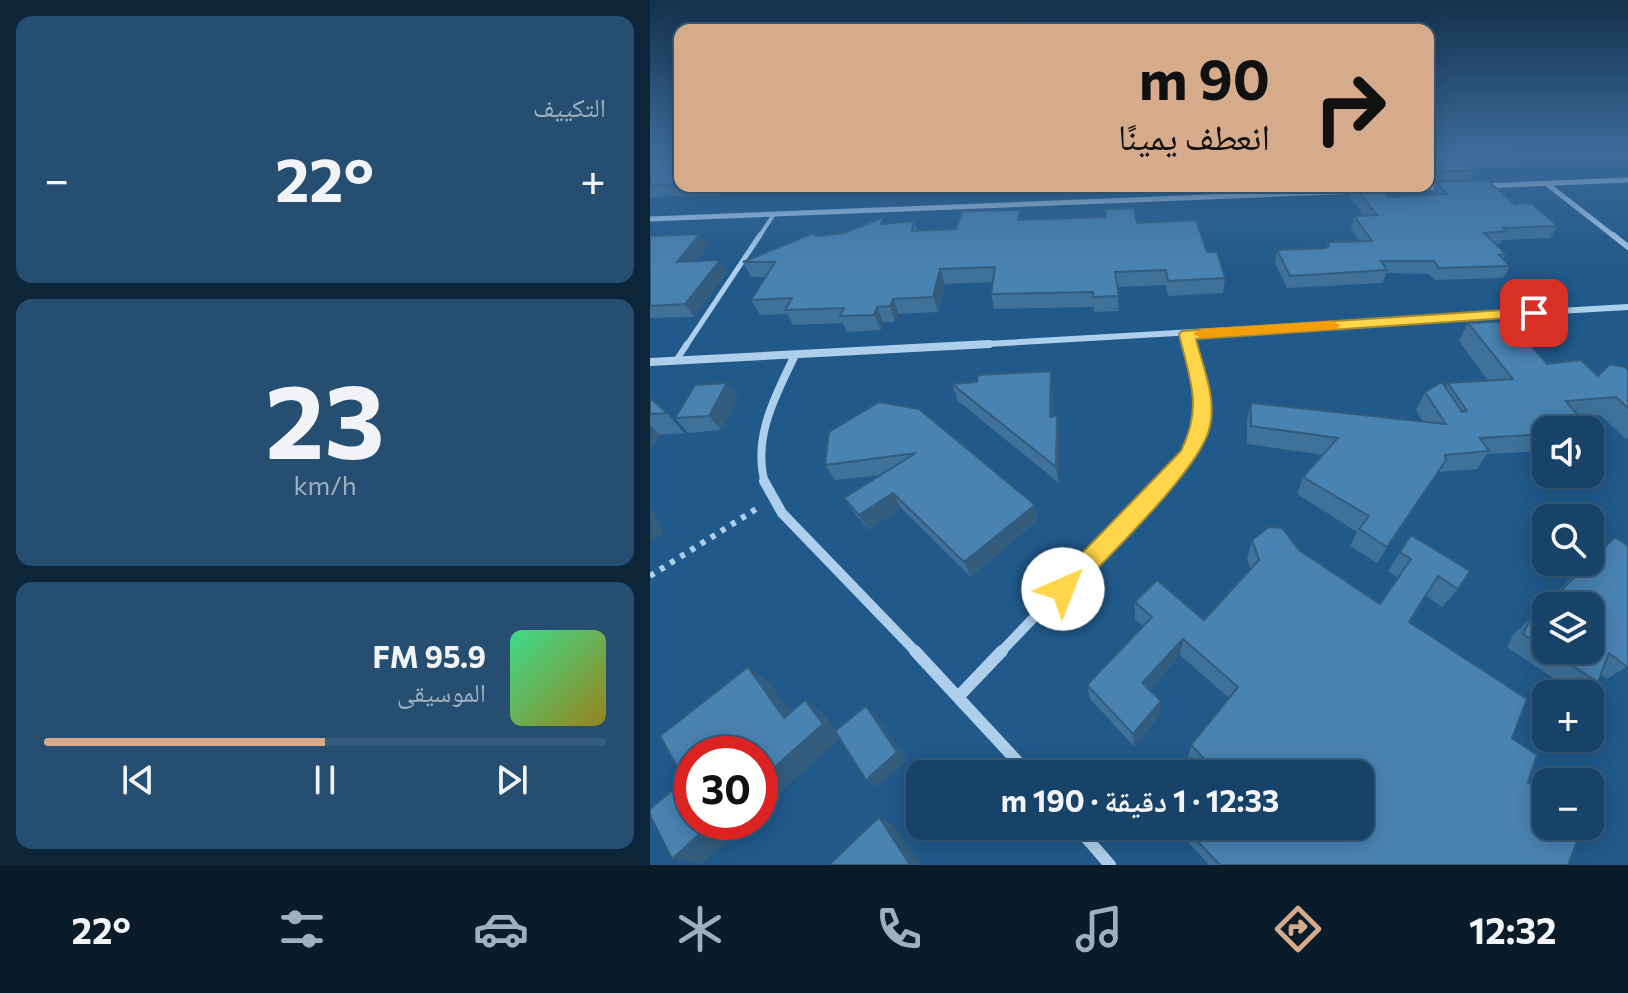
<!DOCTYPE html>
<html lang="ar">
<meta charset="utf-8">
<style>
:root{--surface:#184368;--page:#254e71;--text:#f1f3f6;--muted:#9fb0c0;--line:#365c7c;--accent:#d6ab8b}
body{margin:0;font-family:Commissioner,"Noto Naskh Arabic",sans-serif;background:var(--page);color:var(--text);direction:rtl;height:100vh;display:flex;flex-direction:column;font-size:30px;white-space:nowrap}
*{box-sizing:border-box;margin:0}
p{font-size:26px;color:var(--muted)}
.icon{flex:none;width:44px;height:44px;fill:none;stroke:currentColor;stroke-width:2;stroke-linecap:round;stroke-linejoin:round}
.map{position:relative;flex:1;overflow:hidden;direction:ltr}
.details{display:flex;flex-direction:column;gap:16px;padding:16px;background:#0d2539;width:650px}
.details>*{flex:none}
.guide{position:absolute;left:24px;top:24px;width:760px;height:168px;border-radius:16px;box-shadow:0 4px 20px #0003,0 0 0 2px var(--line);direction:rtl;background:#d6ab8b;color:#111;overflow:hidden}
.fabs{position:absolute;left:882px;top:416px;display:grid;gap:16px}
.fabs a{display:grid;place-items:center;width:72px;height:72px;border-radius:16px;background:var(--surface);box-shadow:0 4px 20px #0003,0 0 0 2px var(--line);font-size:40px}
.speed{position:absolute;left:24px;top:736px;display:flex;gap:16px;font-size:40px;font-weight:700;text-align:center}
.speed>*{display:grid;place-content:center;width:104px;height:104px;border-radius:50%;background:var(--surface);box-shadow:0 4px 20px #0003,0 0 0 2px var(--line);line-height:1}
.speed .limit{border:12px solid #d22;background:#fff;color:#111}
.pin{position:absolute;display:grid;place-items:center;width:68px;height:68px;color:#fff;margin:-34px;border-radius:16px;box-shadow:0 4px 12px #0006}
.me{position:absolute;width:88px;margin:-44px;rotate:44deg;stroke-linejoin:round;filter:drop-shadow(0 0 6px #0008)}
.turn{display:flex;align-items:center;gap:28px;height:168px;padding:0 32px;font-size:36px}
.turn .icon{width:104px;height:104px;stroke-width:2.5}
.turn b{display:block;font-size:56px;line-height:68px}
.big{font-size:60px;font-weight:700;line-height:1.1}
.details .card{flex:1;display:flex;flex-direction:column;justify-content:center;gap:12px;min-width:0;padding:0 28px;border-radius:16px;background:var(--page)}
.details .dial{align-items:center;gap:0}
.dial b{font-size:104px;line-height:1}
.song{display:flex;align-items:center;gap:24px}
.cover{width:96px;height:96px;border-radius:12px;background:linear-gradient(135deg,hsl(150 70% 55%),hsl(50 70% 35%))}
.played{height:8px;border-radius:4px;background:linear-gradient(90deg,var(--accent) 50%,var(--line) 50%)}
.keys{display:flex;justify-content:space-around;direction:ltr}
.heat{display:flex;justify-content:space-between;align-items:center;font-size:44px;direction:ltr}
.trip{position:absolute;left:256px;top:760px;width:468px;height:80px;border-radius:16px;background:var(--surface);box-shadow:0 4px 20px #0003,0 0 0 2px var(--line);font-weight:700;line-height:80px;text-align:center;direction:rtl}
.menu{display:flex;height:128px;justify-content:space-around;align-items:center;background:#0a1b2a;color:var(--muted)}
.menu .icon{width:56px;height:56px}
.menu .on{color:var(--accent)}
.menu b{font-size:36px;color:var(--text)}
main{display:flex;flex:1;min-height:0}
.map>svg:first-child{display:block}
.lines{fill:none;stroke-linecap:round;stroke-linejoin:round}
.path{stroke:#adcfeb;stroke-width:6;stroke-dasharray:5 7;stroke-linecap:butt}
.service-far2{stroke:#adcfeb;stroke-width:4}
.service-far1{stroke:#adcfeb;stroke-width:5}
.service{stroke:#adcfeb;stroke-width:6}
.minor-far4{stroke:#adcfeb;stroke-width:5}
.minor-far3{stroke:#adcfeb;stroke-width:6}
.minor-far2{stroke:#adcfeb;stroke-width:8}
.minor-far1{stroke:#adcfeb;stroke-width:10}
.minor{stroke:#adcfeb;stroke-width:12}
.wall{fill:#3f7199;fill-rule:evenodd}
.shaded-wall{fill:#335c7d}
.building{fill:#4983b2;stroke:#335c7d;stroke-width:2}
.route{fill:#ffd54a;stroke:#a68a30;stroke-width:2}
.slow{fill:#f59e0b}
</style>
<main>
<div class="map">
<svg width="978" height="865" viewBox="0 0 978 865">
<rect width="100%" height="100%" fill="#20598a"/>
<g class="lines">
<path class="path" d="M0,576l111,-70"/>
<path class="service-far2" d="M109,237l15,-23"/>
<path class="service-far1" d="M36,346l74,-111"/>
<path class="service" d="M26,361l11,-17"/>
<path class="minor-far4" d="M897,184l68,53
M832,186l146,-6
M724,190l71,-3
M0,219l711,-28"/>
<path class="minor-far3" d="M963,235l15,12
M537,334l3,12
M301,346l677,-39"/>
<path class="minor-far2" d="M0,362l339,-18
M115,483c-13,-46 11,-88 30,-128
M513,483c8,-9 19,-18 25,-28 21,-35 11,-75 2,-111"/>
<path class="minor-far1" d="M114,481l18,32 135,140
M350,653l164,-172"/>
<path class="minor" d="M265,651l114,123
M309,696l43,-45
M426,826l34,39"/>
</g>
<path class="wall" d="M30,149v37h47l-6,9 -71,2v-38h5z
M778,149h200v9l-107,2 -4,8 -43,1 1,1 -5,10 88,46 -8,12 -48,2 -2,3 -5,1 11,10 -3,5 7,7 -7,12 -69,2 -5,-6 -43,-1 -3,10 -96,5 -12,-25 2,-13 48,-2 2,-1 1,-5 31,-1 -8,-13 3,-12h10l-14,-19 3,-11h26l10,11 43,-2 -1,-2 5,-11h-8z
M134,186h48l-1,1 -46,2z
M371,220l116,3 70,29 18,26 -2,15 -55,3 -2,-11 -49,2 2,24 -25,1v-5l-100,2 -3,-15 2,-12 -48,2 -7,28 -39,2 -4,8h-12l-2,8 -34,2 -4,-9 -50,2 -6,-11 -27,1 -9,-15 15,-23h-15l-8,-15 74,-26 27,-3 43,-9 27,-3 3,10 39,-2z
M50,234l8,12 -12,15 24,-1 7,12 -33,45 -44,1v-82z
M818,323l79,41 51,12 30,-6v68l-2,1 -26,-24 -21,2 7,8 -5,5h-35v17l-3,4 -56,3 -10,15 -39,3 -61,91 -27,-17 7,-14 -60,-38 6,-17 20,-22 -76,-11v-23l4,-18 172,19 -7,-12 9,-18 21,-4 2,-5 40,-2 -29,-40z
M77,383l11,15 -17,32 -33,3 -13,-15z
M302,384l102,4 -1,29 6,16v50l-101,-82z
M0,398l17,15 17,20 -25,2 -9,15z
M229,402l159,118 -67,57 -70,-69 -32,22 -14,-16 -11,-16 38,-23 -47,5 -10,-15z
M761,535l47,54 -16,18 -16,-11 -17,26 103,116 16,44 40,83h-359l-30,-33 2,-6h179v-52h-156l-16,-17 3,-12 38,-47 -49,-43 -31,35 11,25 -26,31 -44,-47 -3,-14 56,-59 -8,-7v-17l69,18 46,-51 -3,-10 5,-19 47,10 81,54 18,-26 -10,-7z
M965,537l12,130 -21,12 -5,-4 -3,7 -21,12 -70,-47 6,-12 74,-73h3v-2l7,-7zM896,606l44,44h-44z"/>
<path class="shaded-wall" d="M66,186h11l-6,9z
M50,234l8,12 -22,28 -9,-12z
M70,260l7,12 -33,45 -9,-13z
M290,269l5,15 -7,28 -5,-15z
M243,299l6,15 -4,8 -5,-16z
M227,307l6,15 -2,8 -7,-15z
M401,371l3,17 -1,46 -3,-17z
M77,383l11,15 -17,32 -12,-14z
M407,416l2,17v50l-3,-16z
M0,425l9,10 -9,15z
M796,460l-11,17 -58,86 10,-16z
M243,493l8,15 -32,22 -10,-15z
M385,505l3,15 -67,57 -7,-15z
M0,506l9,14 -3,1 8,13 -14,8z
M533,639l-3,16 -38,43v-15z
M98,667l21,15 35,49 -20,-13z
M155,700l19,14 17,23 -81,74v-31z
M511,701l-1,14 -26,31 -1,-12z
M216,706l10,9 31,45 -30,27 -11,-7z
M229,817l15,8 27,40h-11z
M63,822h35l-46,42 -30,-5z"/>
<path class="building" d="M18,149h12v35l-30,1v-26h5z
M778,149h132l-47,1 9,7 -60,1 13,12 -47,2z
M837,180l28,24 16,-1 27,23 -55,2 4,3 -23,2 22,21 -7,1 11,11 -71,2 -5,-7h-53l6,9 -97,6 -13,-26 48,-2 4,-2 -1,-4 44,-1 -18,-25 23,-1 -23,-29h25l10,11 58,-3 -11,-12z
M484,208l3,15 59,-3 11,32h10l8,26 -57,3 -2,-11 -51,2 4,24 -26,1v-5l-102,2 4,-27 -55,2 -7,28 -40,2 -3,7 -13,1 -3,8 -34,1 4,-8 -59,2 7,-12 -41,2 24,-38h-32l70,-29 4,3 27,-3 40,-16 -3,7 33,-3 -2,10 44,-2 6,-18 58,-1 -2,10 88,-3 -1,-8z
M50,234l-23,28 43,-2 -35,44 -35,2v-70z
M860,321l37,43 34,-4 17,16 12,-12 15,3 3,3v38l-12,-11 -50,4 20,24 -34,2 3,3h-9v4l-66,4 9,13 -44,4 1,5 -59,87 -28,-18 10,-13 -66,-39 35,-39 -87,-12v-23l195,21 -21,-32 17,-10 20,30 5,-1 -19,-28 65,-4 -45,-56z
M401,371l-1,46 7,-1 -1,51 -104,-83 25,-2 1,-7z
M77,383l-18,33 -34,2 20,-33z
M0,398l17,15 -17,1z
M229,402l40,7 116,96 -71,57 -71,-69 -34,22 -15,-17 72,-45 -91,12 4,-33z
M619,527l13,1 17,22 81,54 31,-45 -11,-7 11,-17 59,36 -12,18 -20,-13 -29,46 118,77 -15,39 25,17 -9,27 18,15v29h37l-15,39h-348l-37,-39h177v-52h-141l-28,-29 47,-58 -55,-48 -41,44 19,18 -28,33 -46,-49 65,-68 -17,-15 22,-22 47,40 55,-60 -7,-20z
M965,537l13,9v120l-1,1 -18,-14 -11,29 -50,-32h42v-44h-44v43l-23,-15 6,-12z
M98,667l36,51 21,-18 18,24 -63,56v-26h-68v68h21l-41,37 -22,-44v-6l35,-29 -25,-44z
M216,706l31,46 -31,28 -31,-49z
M229,817l31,48h-81z"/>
<linearGradient id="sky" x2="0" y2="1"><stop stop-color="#12314c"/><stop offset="0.55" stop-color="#3c6a98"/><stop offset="1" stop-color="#3c6a98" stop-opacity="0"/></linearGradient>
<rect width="978" height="270" fill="url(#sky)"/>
<path class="route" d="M884,308l7,5 -2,3 -343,23c7,28 22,62 13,91 -12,43 -104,129 -138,166l-8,3 -8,-3 -4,-7 4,-8 126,-130c22,-45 9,-70 -2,-117l3,-3z"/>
<path class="slow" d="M682,321l8,4 -3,4 -136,9 -8,-4 8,-5z"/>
</svg>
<div class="fabs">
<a><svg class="icon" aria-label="sound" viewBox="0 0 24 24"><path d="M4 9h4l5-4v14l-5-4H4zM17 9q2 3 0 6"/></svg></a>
<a><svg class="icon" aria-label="search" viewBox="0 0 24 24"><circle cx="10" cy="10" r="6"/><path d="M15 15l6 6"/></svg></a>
<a><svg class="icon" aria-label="layers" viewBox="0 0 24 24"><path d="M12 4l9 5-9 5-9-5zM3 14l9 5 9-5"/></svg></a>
<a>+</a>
<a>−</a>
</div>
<div class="speed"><div class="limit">30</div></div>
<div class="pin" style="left:884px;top:313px;background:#d93025"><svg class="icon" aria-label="arrive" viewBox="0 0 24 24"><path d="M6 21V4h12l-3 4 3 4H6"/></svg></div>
<svg class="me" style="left:413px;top:589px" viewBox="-20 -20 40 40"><circle r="19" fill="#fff"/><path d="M0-13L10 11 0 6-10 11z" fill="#ffd54a"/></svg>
<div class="trip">12:33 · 1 دقيقة · 190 m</div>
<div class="guide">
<div class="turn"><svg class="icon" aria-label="right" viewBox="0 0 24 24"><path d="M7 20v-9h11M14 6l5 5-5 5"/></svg><div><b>90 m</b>انعطف يمينًا</div></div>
</div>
</div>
<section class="details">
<div class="card"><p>التكييف</p>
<div class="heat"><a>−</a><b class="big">22°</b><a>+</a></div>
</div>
<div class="card dial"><b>23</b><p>km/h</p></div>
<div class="card">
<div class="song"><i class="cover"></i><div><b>95.9 FM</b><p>الموسيقى</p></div></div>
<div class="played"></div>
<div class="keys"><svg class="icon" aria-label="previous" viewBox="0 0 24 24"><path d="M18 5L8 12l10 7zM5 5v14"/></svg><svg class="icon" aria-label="pause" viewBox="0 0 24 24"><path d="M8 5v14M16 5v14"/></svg><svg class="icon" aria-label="next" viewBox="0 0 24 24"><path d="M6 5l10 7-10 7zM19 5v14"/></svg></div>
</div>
</section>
</main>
<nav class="menu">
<b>12:32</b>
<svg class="icon on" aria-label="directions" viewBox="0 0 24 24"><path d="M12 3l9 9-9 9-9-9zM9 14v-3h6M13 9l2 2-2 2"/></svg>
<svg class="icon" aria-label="music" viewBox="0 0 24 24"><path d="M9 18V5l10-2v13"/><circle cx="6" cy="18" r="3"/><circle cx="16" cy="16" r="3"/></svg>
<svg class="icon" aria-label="phone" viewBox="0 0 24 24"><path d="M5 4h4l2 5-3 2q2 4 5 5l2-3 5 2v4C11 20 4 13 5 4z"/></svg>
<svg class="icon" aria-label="climate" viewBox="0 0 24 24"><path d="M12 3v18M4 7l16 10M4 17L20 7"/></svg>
<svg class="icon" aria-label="car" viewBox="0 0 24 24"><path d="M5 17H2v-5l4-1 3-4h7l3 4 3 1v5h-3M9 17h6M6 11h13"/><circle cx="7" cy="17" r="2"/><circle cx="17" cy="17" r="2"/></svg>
<svg class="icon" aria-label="filters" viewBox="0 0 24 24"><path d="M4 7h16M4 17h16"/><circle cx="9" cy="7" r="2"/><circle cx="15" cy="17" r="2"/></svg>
<b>22°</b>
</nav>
